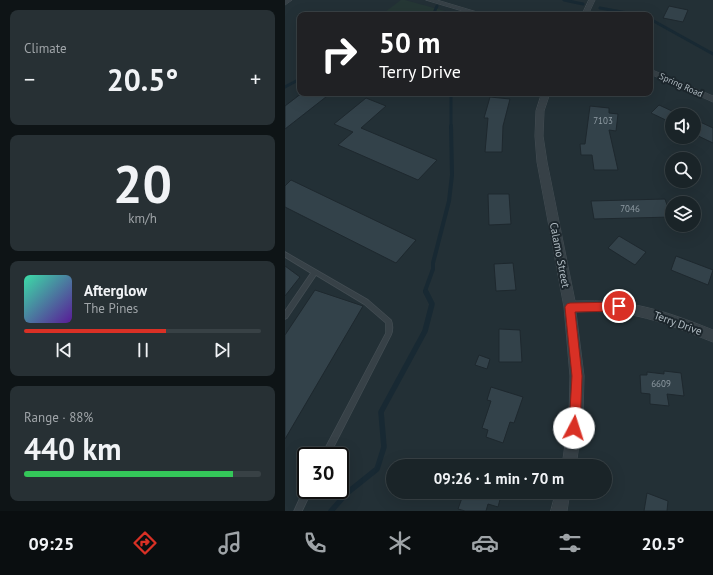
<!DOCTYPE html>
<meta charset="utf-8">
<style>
:root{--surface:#1a2428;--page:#273034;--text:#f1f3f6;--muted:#9fa4a8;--line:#384145;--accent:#d93025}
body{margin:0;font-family:"PT Sans",sans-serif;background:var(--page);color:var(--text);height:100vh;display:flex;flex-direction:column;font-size:15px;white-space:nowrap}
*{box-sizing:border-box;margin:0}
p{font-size:13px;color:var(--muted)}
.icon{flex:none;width:22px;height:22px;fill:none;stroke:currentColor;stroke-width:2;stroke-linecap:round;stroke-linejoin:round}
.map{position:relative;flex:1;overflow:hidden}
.sheet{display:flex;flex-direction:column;gap:10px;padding:10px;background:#0e1416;width:285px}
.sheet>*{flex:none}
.hud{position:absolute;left:12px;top:12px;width:356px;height:84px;border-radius:8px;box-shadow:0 4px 16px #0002,0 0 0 1px var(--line);background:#202124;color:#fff;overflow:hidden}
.buttons{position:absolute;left:380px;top:108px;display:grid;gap:8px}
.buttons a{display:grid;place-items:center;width:36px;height:36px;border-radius:50%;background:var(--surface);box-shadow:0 4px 16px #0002,0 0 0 1px var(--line);font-size:20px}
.speed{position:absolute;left:12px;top:447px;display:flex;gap:8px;font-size:20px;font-weight:700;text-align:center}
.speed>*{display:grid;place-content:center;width:52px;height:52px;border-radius:50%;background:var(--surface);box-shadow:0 4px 16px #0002,0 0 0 1px var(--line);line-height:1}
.speed .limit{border:2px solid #111;border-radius:6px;background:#fff;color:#111}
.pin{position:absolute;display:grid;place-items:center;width:34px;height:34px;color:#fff;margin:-17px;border:2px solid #fff;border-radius:50%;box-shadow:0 1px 4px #0007}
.me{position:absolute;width:44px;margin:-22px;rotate:5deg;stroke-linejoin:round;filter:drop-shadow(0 0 3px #0008)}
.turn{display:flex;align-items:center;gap:14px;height:84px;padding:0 16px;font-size:18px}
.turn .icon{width:52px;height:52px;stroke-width:2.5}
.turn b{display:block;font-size:28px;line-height:34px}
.big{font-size:30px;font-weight:700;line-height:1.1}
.sheet .widget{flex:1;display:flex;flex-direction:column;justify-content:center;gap:6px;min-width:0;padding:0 14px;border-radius:8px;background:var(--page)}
.sheet .dial{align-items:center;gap:0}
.dial b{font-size:52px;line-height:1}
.song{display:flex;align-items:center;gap:12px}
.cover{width:48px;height:48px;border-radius:6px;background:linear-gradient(135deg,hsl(160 70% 55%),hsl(270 70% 35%))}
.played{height:4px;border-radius:2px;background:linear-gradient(90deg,var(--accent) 60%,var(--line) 60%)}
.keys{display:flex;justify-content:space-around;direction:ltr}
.heat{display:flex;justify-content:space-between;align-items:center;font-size:22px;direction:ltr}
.charge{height:6px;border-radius:3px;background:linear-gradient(90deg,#34c759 88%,var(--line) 0)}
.trip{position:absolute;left:101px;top:459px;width:226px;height:40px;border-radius:20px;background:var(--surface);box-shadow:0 4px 16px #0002,0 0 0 1px var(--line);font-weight:700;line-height:40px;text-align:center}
.tabs{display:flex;height:64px;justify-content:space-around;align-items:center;background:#0a0e10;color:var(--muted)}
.tabs .icon{width:28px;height:28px}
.tabs .active{color:var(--accent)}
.tabs b{font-size:18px;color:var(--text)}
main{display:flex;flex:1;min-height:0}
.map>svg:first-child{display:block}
.green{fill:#253735}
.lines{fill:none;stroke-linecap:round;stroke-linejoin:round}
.stream-far2{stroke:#182933;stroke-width:3}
.stream-far1{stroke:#182933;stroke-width:4}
.stream{stroke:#182933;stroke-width:5.5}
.building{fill:#33424a;stroke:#1e282e}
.service-casing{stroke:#434d53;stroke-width:1.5}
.minor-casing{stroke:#434d53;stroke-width:1}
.service{fill:#374147;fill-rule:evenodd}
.minor{fill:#374147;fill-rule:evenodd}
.route{fill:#d93025;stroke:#8d1f18}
.labels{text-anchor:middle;stroke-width:4;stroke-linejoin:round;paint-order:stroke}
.far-street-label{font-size:9px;fill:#b1bcc3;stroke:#1c262c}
.number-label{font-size:9px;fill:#909ca4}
.street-label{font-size:11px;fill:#b1bcc3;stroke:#1c262c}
</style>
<main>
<section class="sheet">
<div class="widget"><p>Climate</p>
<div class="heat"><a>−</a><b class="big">20.5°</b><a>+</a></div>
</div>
<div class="widget dial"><b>20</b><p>km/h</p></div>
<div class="widget">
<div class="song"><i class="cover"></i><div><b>Afterglow</b><p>The Pines</p></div></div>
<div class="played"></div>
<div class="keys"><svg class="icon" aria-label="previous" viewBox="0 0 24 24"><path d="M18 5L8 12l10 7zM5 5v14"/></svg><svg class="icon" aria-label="pause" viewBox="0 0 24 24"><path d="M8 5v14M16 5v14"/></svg><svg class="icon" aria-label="next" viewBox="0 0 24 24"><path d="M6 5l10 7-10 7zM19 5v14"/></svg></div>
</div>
<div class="widget"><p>Range · 88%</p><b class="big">440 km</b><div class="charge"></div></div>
</section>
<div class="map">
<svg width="428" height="511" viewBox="0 0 428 511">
<rect width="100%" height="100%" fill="#233036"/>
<path class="green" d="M116,0h4l55,15h-79z"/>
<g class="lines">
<path class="stream-far2" d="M279,0l19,4
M315,8l38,7
M148,15l4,-9
M365,19l63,35
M0,87l15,-8
M166,127v-34"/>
<path class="stream-far1" d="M141,293l-1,-2 8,-22v-6l16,-62 3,-26 -1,-49"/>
<path class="stream" d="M46,511l16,-18 30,-24 7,-22 -3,-35 44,-81 7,-27 -6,-12"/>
</g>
<path class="building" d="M384,6l19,4 -5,12 -20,-4z
M17,93h29l-46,36v-23z
M205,97l20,2 -7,27 -1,26h-17l3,-34h-4z
M81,98l20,8 -25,22 76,32 -19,20 -80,-35 15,-13 -19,-8z
M374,105l13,6v12l-21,-10z
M305,106l19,2v5l9,1 -2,17 -7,-1 9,40h-24l-2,-15h-11l-1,-11h5z
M413,121l15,7v15l-19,-9v-9z
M6,180l125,60 -20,23 -111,-56v-21z
M203,194h21l2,30 -22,1z
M380,199l6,18 -77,2 -3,-18z
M334,236l27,16 -11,13 -27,-17z
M391,256l37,14 -5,15 -37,-15z
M228,263l3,27 -20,1 -2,-27z
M0,266l15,11 -15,19z
M30,290l48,16 -78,133v-104z
M214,329l21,1 2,32h-23z
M194,355l11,4 -3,10 -12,-4z
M379,371l17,2 3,23 -17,-2 2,12 -19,-2v-10l-9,-1 -1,-18h7v-3l17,2z
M206,387l32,10 -9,26 -4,-1 -7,21 -17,-6 2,-7 -6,-2 9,-27 -4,-1z
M175,492h42l-4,15 -10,-3 -2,7h-21l-7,-2 5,-14 -3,-2z
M362,493l21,8 -1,10h-23z"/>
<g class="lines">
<defs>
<path id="service" d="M0,252l83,48 23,20c2,4 2,11 0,15l-62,121h-8l65,-123v-10l-22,-19 -48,-29 -29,43 -2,1v-8l26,-38 -26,-16z
M20,487h1v3h6l-10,21h-8z"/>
<path id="minor" d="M0,0h7l-7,5z
M141,0h11l50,15h-11z
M304,0h6l-7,15h-6z
M365,69l63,27v6l-63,-28z
M257,93h8l-6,18 -1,25 4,26 28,139c55,-2 88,9 138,29v12c-52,-20 -79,-33 -137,-30l8,64 -1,40 -7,50h-14l7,-50 1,-40 -6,-69 -27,-145 -2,-26 1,-25z
M271,492h14l-3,19h-16z"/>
</defs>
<use href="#service" class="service-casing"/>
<use href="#minor" class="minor-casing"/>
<use href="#service" class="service"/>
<use href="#minor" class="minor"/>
</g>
<path class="route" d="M334,302l3,1 2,3 -2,4 -3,1 -44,1 7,64 -2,52 -2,4 -4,2 -4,-2 -1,-4 3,-52 -7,-69 2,-3 3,-1z"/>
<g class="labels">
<g class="far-street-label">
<text transform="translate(396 85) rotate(24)" y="3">Spring Road</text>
</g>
<g class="number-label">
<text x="318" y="124">7103</text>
<text x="345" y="212">7046</text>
<text x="376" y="387">6609</text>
</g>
<g class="street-label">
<text transform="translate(275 255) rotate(79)" y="4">Calamo Street</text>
<text transform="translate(393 323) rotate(20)" y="4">Terry Drive</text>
</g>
</g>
</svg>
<div class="buttons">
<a><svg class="icon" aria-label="sound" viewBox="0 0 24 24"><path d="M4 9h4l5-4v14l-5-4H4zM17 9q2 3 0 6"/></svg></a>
<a><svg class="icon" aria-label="search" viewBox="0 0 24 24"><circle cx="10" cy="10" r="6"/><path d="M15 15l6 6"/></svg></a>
<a><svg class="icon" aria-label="layers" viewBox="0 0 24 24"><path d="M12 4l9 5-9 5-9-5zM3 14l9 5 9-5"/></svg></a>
</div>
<div class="speed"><div class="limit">30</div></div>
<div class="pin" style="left:334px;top:306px;background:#d93025"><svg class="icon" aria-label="arrive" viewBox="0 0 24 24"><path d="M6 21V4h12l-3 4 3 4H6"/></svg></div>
<svg class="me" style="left:289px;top:428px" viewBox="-20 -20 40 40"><circle r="19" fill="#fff"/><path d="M0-13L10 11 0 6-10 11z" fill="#d93025"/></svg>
<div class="trip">09:26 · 1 min · 70 m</div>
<div class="hud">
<div class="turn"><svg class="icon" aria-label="right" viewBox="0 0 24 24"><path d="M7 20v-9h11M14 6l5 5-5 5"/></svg><div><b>50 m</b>Terry Drive</div></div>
</div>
</div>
</main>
<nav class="tabs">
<b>09:25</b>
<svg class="icon active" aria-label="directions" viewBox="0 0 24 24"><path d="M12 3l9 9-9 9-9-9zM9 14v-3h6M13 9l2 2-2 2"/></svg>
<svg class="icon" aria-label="music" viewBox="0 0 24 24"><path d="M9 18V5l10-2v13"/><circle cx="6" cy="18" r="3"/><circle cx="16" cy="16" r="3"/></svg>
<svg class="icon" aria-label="phone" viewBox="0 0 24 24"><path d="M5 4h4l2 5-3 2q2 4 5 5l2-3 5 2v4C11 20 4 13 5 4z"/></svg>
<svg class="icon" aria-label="climate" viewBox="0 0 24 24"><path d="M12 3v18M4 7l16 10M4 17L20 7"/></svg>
<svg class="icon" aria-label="car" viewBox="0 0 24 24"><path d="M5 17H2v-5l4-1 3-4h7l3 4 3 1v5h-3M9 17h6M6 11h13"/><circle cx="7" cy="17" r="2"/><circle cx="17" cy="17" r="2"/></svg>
<svg class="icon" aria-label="filters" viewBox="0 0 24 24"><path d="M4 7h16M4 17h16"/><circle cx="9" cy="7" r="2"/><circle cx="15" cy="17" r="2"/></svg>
<b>20.5°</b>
</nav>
